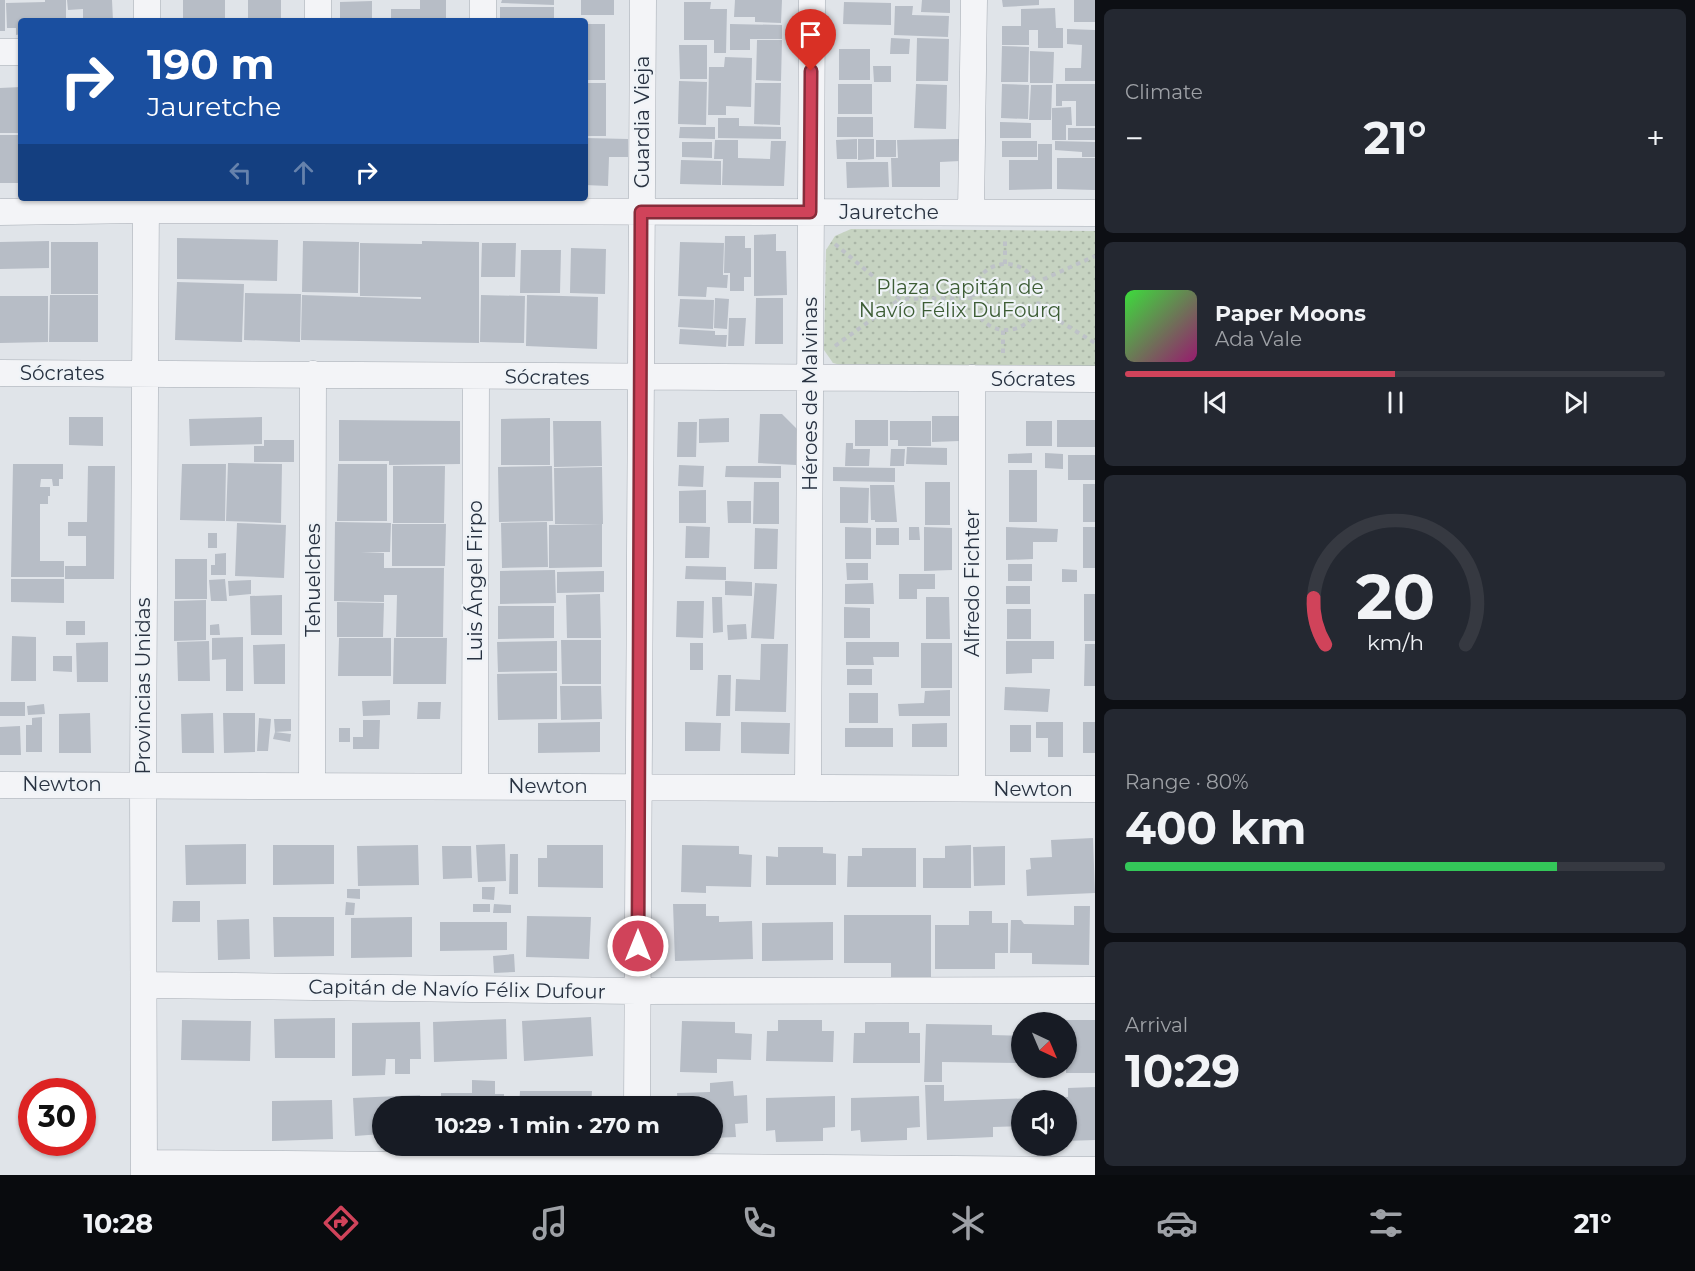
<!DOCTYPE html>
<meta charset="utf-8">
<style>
:root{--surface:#171b24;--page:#242831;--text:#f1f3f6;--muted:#9ea1a6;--line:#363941;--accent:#d0435a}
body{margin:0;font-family:Montserrat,sans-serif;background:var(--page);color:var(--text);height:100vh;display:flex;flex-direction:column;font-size:22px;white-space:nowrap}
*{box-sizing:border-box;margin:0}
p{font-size:20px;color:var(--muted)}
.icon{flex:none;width:33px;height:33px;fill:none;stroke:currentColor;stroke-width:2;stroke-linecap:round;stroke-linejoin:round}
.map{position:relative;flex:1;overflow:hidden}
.sheet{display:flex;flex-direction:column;gap:9px;padding:9px;background:#0d0f14;width:600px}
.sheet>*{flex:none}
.banner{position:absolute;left:18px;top:18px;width:570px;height:183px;border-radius:6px;box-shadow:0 2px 4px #0004;background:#1a4fa0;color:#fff;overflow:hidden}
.needle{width:39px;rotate:136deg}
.controls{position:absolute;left:1011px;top:1012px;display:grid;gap:12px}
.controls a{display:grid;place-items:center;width:66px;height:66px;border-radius:50%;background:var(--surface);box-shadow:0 2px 4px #0004;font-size:30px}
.speed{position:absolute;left:18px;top:1078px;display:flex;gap:12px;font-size:30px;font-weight:700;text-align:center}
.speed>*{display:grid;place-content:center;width:78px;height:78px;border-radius:50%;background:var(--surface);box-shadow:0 2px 4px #0004;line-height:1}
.speed .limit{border:9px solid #d22;background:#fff;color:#111}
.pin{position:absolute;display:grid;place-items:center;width:51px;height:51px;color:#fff;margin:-62px -26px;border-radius:50% 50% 50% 0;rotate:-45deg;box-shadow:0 0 6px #0007}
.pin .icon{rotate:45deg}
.me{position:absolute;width:66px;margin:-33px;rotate:0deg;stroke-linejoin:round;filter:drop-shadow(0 0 4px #0008)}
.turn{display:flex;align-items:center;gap:21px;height:126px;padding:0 30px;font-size:27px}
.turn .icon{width:78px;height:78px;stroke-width:2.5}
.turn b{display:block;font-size:42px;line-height:51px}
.lanes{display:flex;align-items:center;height:57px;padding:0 30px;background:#0003;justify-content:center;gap:30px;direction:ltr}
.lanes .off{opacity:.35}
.big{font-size:45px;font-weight:700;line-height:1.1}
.sheet .widget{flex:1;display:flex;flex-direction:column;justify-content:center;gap:9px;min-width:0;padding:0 21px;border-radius:9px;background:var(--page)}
.sheet .dial{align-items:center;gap:0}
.dial svg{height:156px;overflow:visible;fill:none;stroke:var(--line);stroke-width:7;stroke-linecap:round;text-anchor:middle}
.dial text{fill:var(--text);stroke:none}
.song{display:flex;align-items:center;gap:18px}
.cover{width:72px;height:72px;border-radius:9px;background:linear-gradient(135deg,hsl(120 70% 55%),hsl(320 70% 35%))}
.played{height:6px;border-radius:3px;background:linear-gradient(90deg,var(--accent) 50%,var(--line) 50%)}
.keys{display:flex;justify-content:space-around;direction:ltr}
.heat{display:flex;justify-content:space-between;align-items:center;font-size:33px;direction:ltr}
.charge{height:9px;border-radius:4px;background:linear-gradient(90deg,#34c759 80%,var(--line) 0)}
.trip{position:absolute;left:372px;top:1096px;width:351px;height:60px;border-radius:30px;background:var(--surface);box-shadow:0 2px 4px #0004;font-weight:700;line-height:60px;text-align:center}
.dock{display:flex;height:96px;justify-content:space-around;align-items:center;background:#090b0e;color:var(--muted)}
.dock .icon{width:42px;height:42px}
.dock .active{color:var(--accent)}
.dock b{font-size:27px;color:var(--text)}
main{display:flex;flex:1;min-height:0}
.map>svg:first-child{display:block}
.park{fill:url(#park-dots)}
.building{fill:#b7bdc6}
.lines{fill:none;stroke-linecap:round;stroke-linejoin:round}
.minor-casing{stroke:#a5abb3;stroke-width:27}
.path{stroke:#bec2c8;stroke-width:4;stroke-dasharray:4.5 4.5;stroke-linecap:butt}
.minor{stroke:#f3f4f7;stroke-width:26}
.route-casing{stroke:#872c3a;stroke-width:15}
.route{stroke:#d0435a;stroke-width:10}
.labels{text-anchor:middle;stroke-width:4.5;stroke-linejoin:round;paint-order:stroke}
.street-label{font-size:20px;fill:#283241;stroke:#eff3f7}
.park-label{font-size:20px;fill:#3d5d35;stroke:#eff3f7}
</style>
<main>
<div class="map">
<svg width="1095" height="1175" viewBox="0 0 1095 1175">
<defs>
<pattern id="park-dots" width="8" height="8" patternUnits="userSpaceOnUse" patternTransform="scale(1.5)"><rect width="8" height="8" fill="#c6d3c1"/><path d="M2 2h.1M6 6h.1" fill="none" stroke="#aab6a7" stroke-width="1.8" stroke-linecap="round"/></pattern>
</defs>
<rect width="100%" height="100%" fill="#e0e4e9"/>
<path class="park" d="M851,229l244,2v136h-247l-15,-4 -9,-13 2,-100 9,-14z"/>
<path class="building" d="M0,0h5v31h-5z
M45,0h21v21h-45v13l-5,1v-7h-9l-1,-25 39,-1z
M67,0h45l1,21h-30v-12l-15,1z
M183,0h42v21h-42z
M248,0h33v18h-33z
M420,0h26v20l-55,1v-12h29z
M502,0h52v5l-53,-2z
M581,0h33v15h-33z
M735,0h47l-1,23 -26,-1v-5h-21z
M922,0h28v13l-29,-1z
M1002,0h37v5l-36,2z
M1074,0h21v22h-21z
M372,1v20h-32v-19z
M684,2h27l-1,7h17l-1,44h-12v-13h-30z
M844,2l47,1v22l-48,-1z
M895,6h18l-1,9 37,1 -1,21 -54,-2z
M500,7h54v14h-54z
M1055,8l1,20h7v20h-25v-18h-9v15h-27v-19h19v-17z
M585,24h20v56h-20z
M730,24l52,1v14h-32v11h-20z
M1067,29l28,1v51h-30v-13h16l1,-23 -15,-1z
M891,38l19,1 -1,15h-19z
M917,38l32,1 -1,42h-32z
M757,40h25l-1,41 -25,-1z
M679,45h28v34h-27z
M1002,46l27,1 -1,35h-27z
M839,49h31v31h-31z
M1030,51l24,1 -1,31h-23z
M725,57l27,1 -1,49 -25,-1v9h-18l1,-48h15z
M873,66h18v16h-17z
M679,81l28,1 -1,43 -28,-1z
M585,83h21v53h-21z
M755,83h26l-1,42 -26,-1z
M838,84h34v30h-34z
M916,84l31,1 -1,44 -32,-1z
M1002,84l27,1 -1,34 -27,-1z
M1056,84h39v42h-19v-25h-14v5h-6z
M1031,85h21l-1,35h-22z
M21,87v46h-21v-45z
M1071,107l1,18h-6v15h-14v-32z
M837,117h36v20h-36z
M718,118h21v8l42,1v12l-63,-1z
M1000,122l31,1v15h-31z
M680,127h35v12l-36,-1z
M1068,128h27v12h-27z
M0,135h21v48h-21z
M585,138l43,1v18h-19l-1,29 -23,-1z
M857,139v20h-20l-1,-19z
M858,139h16v20l-16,1z
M959,139l1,22 -20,1v25h-48l-1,-29h7l-1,-18z
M715,140h23v18l32,1 1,-18h15l-2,45 -62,-1 1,-26h-9z
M876,140h20v17h-20z
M1002,141h35v16h-35z
M1055,141l40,1v15h-13v-5l-27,-2z
M682,142h30v16l-30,-1z
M1038,144h14v45l-43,1v-30h29z
M1057,158h38v32l-38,-1z
M681,160l40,1v24l-41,-1z
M846,162h42l1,25 -42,1z
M776,234v17h10l1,44 -33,1v-61z
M725,236h20v12h6v29h-7v14h-14v-18h-6z
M177,238l101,2 -1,41 -100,-2z
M49,241v27l-49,1v-27z
M303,241l56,1 -1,51 -56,-1z
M422,241l57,1v101l-178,-3 1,-45 119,4v-2l-61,-1v-53l62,1z
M51,242h47v52h-47z
M680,242l44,1 -1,32h5l-1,13 -20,-1 -1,10 -28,-1z
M482,243h34l-1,34h-34z
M571,248l35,1 -1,45 -35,-1z
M521,250h40l-1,43h-40z
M177,282l67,2 -2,58 -67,-2z
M245,293l56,1 -1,48 -56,-2z
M50,295h48v47h-49z
M481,295l44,1 -1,47 -44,-1z
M527,295l71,2 -1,52 -71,-3z
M0,296h48v46l-48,1z
M715,298l14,1 -2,30 -13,-1z
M756,298h27v46h-28z
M680,299l34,1 -1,29 -35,-2z
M729,318h17l-2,28h-16z
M680,329l35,2v4h12l-1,12 -47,-3z
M760,414h22l15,15 -1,36 -38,-2z
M932,416h27v25l-27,1z
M69,417h34v29l-34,-1z
M262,417v27l-72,2 -1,-27z
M550,418v47h-49v-46z
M729,418v24l-30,1v-24z
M339,420l121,1v43l-71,1v-4h-50z
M855,420h33v26h-33z
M1057,420h38v27h-38z
M553,421h48l1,45 -48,1z
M890,421h41v25h-33v-6h-8z
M1026,421h26v25h-26z
M678,422h19l-1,35h-19z
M264,440h30v22h-40v-16h10z
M846,443h7v6h17l-1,17h-24z
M907,447l40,1v17l-41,-1z
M891,449h14l-1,17h-14z
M1032,453v10h-24v-9z
M1045,453l18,1v15l-18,-1z
M1068,455h27v25h-27z
M228,463l54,1 -1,59 -55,-2z
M13,464h50v15h-4v7h-6l-1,-7h-11l-1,8h10v9h-2v8h-8v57h24v16h-53z
M182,464h44l-1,57 -45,-1z
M338,464h49v57h-50z
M679,465l25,1 -1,21 -25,-1z
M88,466h27l-1,113h-49v-13h21v-30h-18v-14h19z
M393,466h52l-1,57h-51z
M552,466l1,55 -54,1 -1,-55z
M726,466h55v12l-56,-1z
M602,467l1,57h-48l-1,-56z
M833,467l62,1v14l-62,-1z
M1009,470h28v52h-28z
M754,482h25v42h-26z
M925,482h25v43h-25z
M1083,484h12v38h-12z
M870,485h24l3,37h-22v-2h-4z
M840,487l29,1 -1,35h-28z
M706,490v33h-27v-32z
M727,501h24v22h-23z
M335,522l56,1 -1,29h-29l23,1v15h60l-1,69h-47l1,-42h-13v7l-50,-1z
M547,522l1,45 -46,1 -1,-45z
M237,523l49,2 -2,53 -49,-2z
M392,524h54l-1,42h-53z
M602,524v43l-53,1v-43z
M686,526l24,1 -1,31h-24z
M845,527l26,1v31h-26z
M909,527h10l1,13h-11z
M924,527l28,1v42l-28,1z
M1006,527l52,2 -1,13h-24v17l-27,1z
M1083,527h12v41h-12z
M755,528l23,1 -1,40h-23z
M876,528h23v17h-23z
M208,533h9v15h-9z
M226,553v22h-15v-10h4v-11z
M175,559h32v40h-32z
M846,563h22v17h-21z
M1008,564h24v17h-24z
M686,566l40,1v13l-41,-1z
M1062,569l15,1v12h-15z
M555,570l1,33 -56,1v-33z
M604,571v21l-47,1v-21z
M899,574h36v15h-18v10h-18z
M11,579h53v24l-53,-1z
M225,579l2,22h-16l-2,-21z
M251,580v14l-22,2 -1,-15z
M725,581l27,1v14l-27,-1z
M755,583l22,1 -3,55 -23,-1z
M873,583l1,21h-29v-20z
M1006,586h24v18h-24z
M600,594l1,44h-34l-1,-43z
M1084,594h11v47h-11z
M282,595v40h-31l-1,-39z
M712,597h10l1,35 -10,1z
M926,597h23l1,42h-24z
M206,600v40l-32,1v-40z
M677,601h27l-1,37 -27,-1z
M337,602l47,1 -1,34h-46z
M498,606h56v32l-56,1z
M844,607l26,1v30h-26z
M1007,609h24v30h-24z
M66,621h19v14h-19z
M219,624l1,11h-10v-10z
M746,624l1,15 -19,1 -1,-15z
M12,636l24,1v44h-25z
M243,637v54h-17v-32l-14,1v-22z
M339,638h52v38h-53z
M394,638h53l-1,46h-53z
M561,640h40v44h-39z
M209,641l1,40h-32l-1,-39z
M557,641v30l-59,1 -1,-30z
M1006,641h48v18h-22v14l-26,1z
M108,642v40h-31l-1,-39z
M846,642h53v15h-26l1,8h-28z
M690,643h13v27h-13z
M921,643h31v45h-31z
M285,644v40h-31l-1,-39z
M761,644h27l-2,68 -51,-1 1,-32 24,1z
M1085,644h10v42h-11z
M53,656h19v16l-19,-1z
M847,669h25v16h-25z
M557,673v46l-59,1 -1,-46z
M718,675h13l-1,41h-14z
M560,686h41l1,33 -41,1z
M1005,687l45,2 -2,23 -44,-2z
M950,690v26h-51l-1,-12 26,-1 1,-12z
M849,693h29v30h-29z
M390,700v15l-27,1 -1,-15z
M0,702h25v14h-25z
M418,702h23l-1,17h-23z
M44,704l1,10 -17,1 -1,-9z
M90,713l1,40h-32v-39z
M213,713l1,40h-32l-1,-39z
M223,713h32v39l-31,1z
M42,717v35h-16v-27h6v-7z
M259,718l12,1 -3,32h-11z
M274,719h17v12l-16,1z
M363,720h17l-1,29h-26v-12h10z
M600,722v30l-62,1v-30z
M685,722l36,1 -1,28h-35z
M741,722l49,1 -1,31 -48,-1z
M1036,722h27v35h-15v-19h-12z
M1083,722h12v31h-12z
M947,723v24h-35v-23z
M1010,725h21v27h-21z
M20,726l1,29h-21v-28z
M339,728h11v14h-11z
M845,728h48v19h-48z
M275,732l16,2 -1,8 -17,-3z
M1093,838l2,55 -68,3 -1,-26 5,-1 -1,-11 22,-1 -1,-17z
M246,844v40l-60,1 -1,-40z
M505,844l1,37 -28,1 -2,-37z
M273,845h61v39l-61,1z
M418,845l1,40 -61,1 -1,-40z
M547,845h56v43l-65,-1v-29h9z
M682,845l57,1v8l13,1 -1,32 -45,-1v7l-25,-1z
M971,845v43h-48v-30h22v-12z
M442,846h29l1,32 -29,1z
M1005,846v39l-31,1 -1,-39z
M778,847h45v6l13,1v31h-70v-29l12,1z
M862,848h54v39h-69l1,-31h14z
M510,854h8v40h-9z
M482,887h13l-1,13 -12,-1z
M347,889h13v10l-13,-1z
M173,901h27v21h-28z
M346,902l9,1 -1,12h-9z
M473,904h17v8h-17z
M494,904l17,1v8h-18z
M673,904h33v12h13v6l33,-1 1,38 -78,2z
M1074,906h16l-1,59 -57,-1v-11h-22l1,-33h10l3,4 50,1z
M969,911h23v12h16v30h-13v16h-60v-44h34z
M844,915h87v66h-40v-18h-47z
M527,916l64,1 -2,42 -63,-2z
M273,917h61v39l-60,1z
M412,917v40l-61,1v-40z
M249,919l1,40 -32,1 -1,-40z
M440,922h67v28l-67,1z
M833,922v38l-71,1v-38z
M514,954l1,18 -21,1 -1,-17z
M591,1017l2,39 -69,5 -2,-40z
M335,1018v40h-60l-1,-39z
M506,1019l1,40 -73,3 -1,-40z
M182,1020l69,1 -1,40 -69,-1z
M778,1020h44v11h12l-1,31 -67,-1 1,-30h11z
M1033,1020h62v53h-29v-50h-33z
M682,1021l53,1v11l17,1 -1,26 -34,-1v14l-37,-1z
M420,1022l1,37h-11v15h-15v-15h-9l-1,16 -33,1v-53z
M865,1022h44v11h11v30h-67l1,-30h11z
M926,1024l66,1v10l30,1v27l-80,-1v20h-18z
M472,1080l23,1v13h9v13h-63v-14h31z
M733,1081l1,15 13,-1 1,28 -13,1 1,13 -24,1v-31h-34l-1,-14 33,-1v-9z
M925,1085h19v16l124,-4v-9l27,-1v53l-29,1v-40h-44v25l-29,1v10l-66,3z
M520,1091h72l-1,16h-72z
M420,1095l1,12h-39v27l-27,2 -2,-38z
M835,1096v31l-12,1v13l-47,1 -1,-12 -9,1v-33z
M919,1096l1,31 -13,1v12l-46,2 -1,-12 -9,1v-33z
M332,1100l1,39 -61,2v-40z"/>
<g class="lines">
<defs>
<path id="minor" d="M147,21v-21
M318,21v-21
M483,21v-21
M0,52h21
M0,212l146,-2 949,3
M971,212l3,-212
M0,373l1095,6
M972,378v410
M0,785l1095,4
M312,785l1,-411
M475,786l1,-410
M808,788l4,-788
M144,985l493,6 458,-1
M637,1107l6,-1107
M144,1163l951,7
M144,1175l-1,-391 3,-586"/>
</defs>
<use href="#minor" class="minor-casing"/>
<path class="path" d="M835,244l65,55 73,-1
M1005,264v-26
M973 297a33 33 0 1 1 66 0a33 33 0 1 1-66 0Z
M1035,283l60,-27
M1037,307l58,36
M835,346l65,-47
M1003,353v-23"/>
<use href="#minor" class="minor"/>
</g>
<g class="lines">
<defs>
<path id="route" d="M638,946l3,-734h169l1,-141"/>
</defs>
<use href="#route" class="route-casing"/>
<use href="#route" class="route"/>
</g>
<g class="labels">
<g class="street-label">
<text transform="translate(642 122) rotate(-90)" y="7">Guardia Vieja</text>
<text x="889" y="219">Jauretche</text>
<text x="62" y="380">Sócrates</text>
<text transform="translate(547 377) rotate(1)" y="7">Sócrates</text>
<text x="1033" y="386">Sócrates</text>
<text transform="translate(810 394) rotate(-90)" y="7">Héroes de Malvinas</text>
<text transform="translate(313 580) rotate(-90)" y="7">Tehuelches</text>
<text transform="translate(475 581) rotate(-90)" y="7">Luis Ángel Firpo</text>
<text transform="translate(972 583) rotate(-90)" y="7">Alfredo Fichter</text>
<text transform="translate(143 686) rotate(-90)" y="7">Provincias Unidas</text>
<text x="62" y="791">Newton</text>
<text x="548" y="793">Newton</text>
<text x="1033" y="796">Newton</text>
<text transform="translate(457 989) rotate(1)" y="7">Capitán de Navío Félix Dufour</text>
</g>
<g class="park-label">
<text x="960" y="294">Plaza Capitán de<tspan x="960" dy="23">Navío Félix DuFourq</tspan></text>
</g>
</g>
</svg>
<div class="controls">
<a><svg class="needle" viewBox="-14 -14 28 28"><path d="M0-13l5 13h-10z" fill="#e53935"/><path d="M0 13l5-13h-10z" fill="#9ea1a6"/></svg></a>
<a><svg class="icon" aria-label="sound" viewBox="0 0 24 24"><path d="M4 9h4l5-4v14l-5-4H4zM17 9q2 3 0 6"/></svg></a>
</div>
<div class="speed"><div class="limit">30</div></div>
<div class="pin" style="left:811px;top:71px;background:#d93025"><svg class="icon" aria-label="arrive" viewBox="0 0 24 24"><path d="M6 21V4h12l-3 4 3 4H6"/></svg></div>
<svg class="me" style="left:638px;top:946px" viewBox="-20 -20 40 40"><circle r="17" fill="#d0435a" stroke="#fff" stroke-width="3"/><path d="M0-11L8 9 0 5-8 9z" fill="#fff"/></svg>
<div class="trip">10:29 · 1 min · 270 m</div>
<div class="banner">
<div class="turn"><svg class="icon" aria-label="right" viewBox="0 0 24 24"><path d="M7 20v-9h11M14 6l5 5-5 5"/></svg><div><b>190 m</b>Jauretche</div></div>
<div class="lanes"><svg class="icon off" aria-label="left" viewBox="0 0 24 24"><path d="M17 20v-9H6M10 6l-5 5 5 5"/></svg><svg class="icon off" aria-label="ahead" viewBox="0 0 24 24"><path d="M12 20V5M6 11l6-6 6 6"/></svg><svg class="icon" aria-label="right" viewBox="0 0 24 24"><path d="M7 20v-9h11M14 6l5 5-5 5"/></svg></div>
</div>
</div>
<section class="sheet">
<div class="widget"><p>Climate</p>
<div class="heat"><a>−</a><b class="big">21°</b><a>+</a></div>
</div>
<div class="widget">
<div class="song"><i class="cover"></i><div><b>Paper Moons</b><p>Ada Vale</p></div></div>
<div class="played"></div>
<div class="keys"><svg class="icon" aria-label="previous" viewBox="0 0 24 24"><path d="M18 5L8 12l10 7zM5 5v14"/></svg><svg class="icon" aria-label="pause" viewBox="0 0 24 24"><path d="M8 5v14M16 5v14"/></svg><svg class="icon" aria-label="next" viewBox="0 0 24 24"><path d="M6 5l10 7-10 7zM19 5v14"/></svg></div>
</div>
<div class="widget dial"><svg viewBox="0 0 100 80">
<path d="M14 69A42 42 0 1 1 86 69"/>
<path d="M14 69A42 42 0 0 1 8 45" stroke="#d0435a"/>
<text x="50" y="56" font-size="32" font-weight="700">20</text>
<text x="50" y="72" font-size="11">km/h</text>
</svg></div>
<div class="widget"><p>Range · 80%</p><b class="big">400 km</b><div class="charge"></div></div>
<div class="widget"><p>Arrival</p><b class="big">10:29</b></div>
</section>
</main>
<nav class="dock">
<b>10:28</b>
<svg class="icon active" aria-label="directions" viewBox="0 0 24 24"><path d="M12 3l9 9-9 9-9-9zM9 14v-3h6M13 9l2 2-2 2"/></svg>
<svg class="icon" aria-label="music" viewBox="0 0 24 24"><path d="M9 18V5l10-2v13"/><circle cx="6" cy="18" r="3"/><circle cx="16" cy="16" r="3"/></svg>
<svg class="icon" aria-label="phone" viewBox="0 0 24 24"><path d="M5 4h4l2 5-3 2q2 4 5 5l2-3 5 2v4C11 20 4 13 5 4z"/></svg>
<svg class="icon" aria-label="climate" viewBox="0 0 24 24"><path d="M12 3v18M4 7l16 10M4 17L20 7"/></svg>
<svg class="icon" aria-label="car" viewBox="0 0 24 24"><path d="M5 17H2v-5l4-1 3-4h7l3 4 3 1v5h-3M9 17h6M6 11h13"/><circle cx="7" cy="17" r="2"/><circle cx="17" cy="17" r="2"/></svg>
<svg class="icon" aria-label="filters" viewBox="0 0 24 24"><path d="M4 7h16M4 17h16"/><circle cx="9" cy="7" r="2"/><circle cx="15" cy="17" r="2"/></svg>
<b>21°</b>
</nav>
